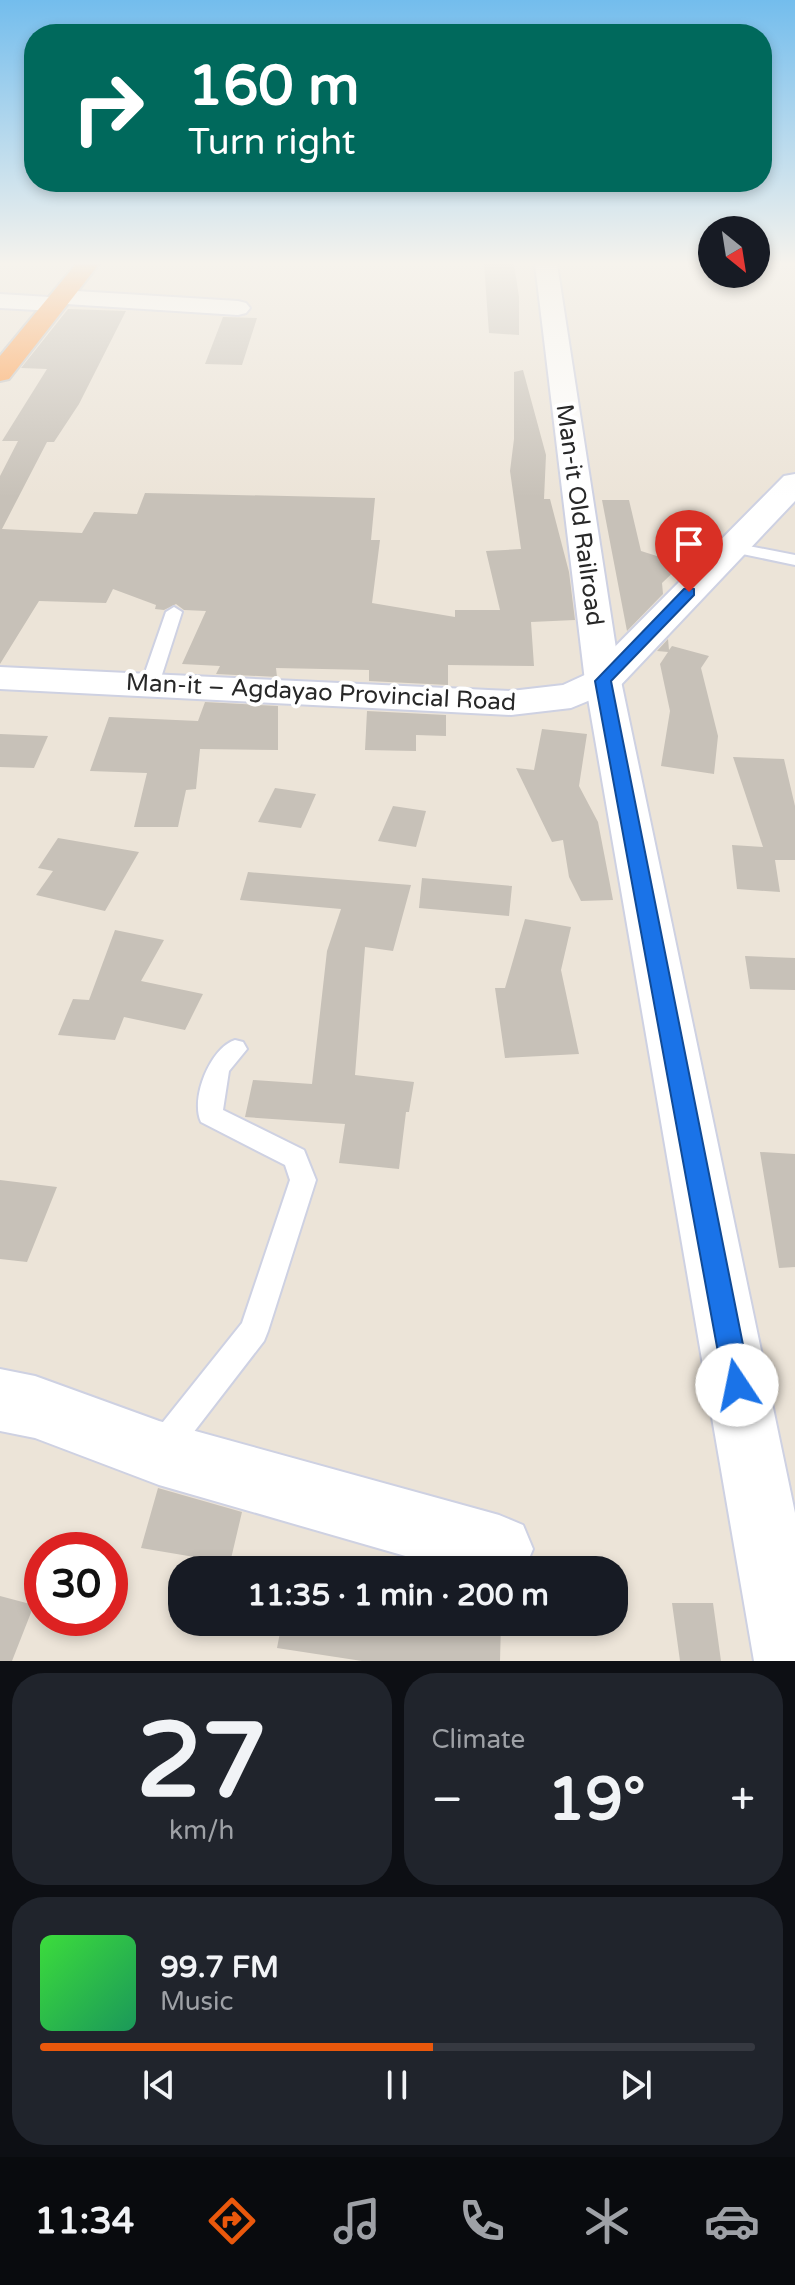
<!DOCTYPE html>
<meta charset="utf-8">
<style>
:root{--surface:#171b24;--page:#20242c;--text:#f1f3f6;--muted:#9ea1a6;--line:#363941;--accent:#ea580c}
body{margin:0;font-family:"Varela Round",sans-serif;background:var(--page);color:var(--text);height:100vh;display:flex;flex-direction:column;font-size:30px;white-space:nowrap}
*{box-sizing:border-box;margin:0}
p{font-size:26px;color:var(--muted)}
.icon{flex:none;width:44px;height:44px;fill:none;stroke:currentColor;stroke-width:2;stroke-linecap:round;stroke-linejoin:round}
.map{position:relative;height:1661px;overflow:hidden}
.side{display:flex;flex-direction:column;gap:12px;padding:12px;background:#0d0f14;flex:1}
.side>*{flex:none}
.top-card{position:absolute;left:24px;top:24px;width:748px;height:168px;border-radius:32px;box-shadow:0 4px 12px #0003;background:#00695c;color:#fff;overflow:hidden}
.needle{width:52px;rotate:150deg}
.buttons{position:absolute;left:698px;top:216px;display:grid;gap:16px}
.buttons a{display:grid;place-items:center;width:72px;height:72px;border-radius:50%;background:var(--surface);box-shadow:0 4px 12px #0003;font-size:40px}
.speed{position:absolute;left:24px;top:1532px;display:flex;gap:16px;font-size:40px;font-weight:700;text-align:center}
.speed>*{display:grid;place-content:center;width:104px;height:104px;border-radius:50%;background:var(--surface);box-shadow:0 4px 12px #0003;line-height:1}
.speed .limit{border:12px solid #d22;background:#fff;color:#111}
.pin{position:absolute;display:grid;place-items:center;width:68px;height:68px;color:#fff;margin:-82px -34px;border-radius:50% 50% 50% 0;rotate:-45deg;box-shadow:0 0 8px #0007}
.pin .icon{rotate:45deg}
.me{position:absolute;width:88px;margin:-44px;rotate:349deg;stroke-linejoin:round;filter:drop-shadow(0 0 6px #0008)}
.turn{display:flex;align-items:center;gap:28px;height:168px;padding:0 32px;font-size:36px}
.turn .icon{width:104px;height:104px;stroke-width:2.5}
.turn b{display:block;font-size:56px;line-height:68px}
.big{font-size:60px;font-weight:800;line-height:1.1}
.side .tile{flex:1;display:flex;flex-direction:column;justify-content:center;gap:12px;min-width:0;padding:0 28px;border-radius:32px;background:var(--page)}
.side .dial{align-items:center;gap:0}
.dial b{font-size:104px;line-height:1}
.song{display:flex;align-items:center;gap:24px}
.cover{width:96px;height:96px;border-radius:12px;background:linear-gradient(135deg,hsl(120 70% 55%),hsl(150 70% 35%))}
.played{height:8px;border-radius:4px;background:linear-gradient(90deg,var(--accent) 55%,var(--line) 55%)}
.keys{display:flex;justify-content:space-around;direction:ltr}
.heat{display:flex;justify-content:space-between;align-items:center;font-size:44px;direction:ltr}
.side .tiles{flex:1;display:grid;gap:12px;grid-template-columns:1fr 1fr}
.tile:last-child{grid-column:span 2}
.trip{position:absolute;left:168px;top:1556px;width:460px;height:80px;border-radius:32px;background:var(--surface);box-shadow:0 4px 12px #0003;font-weight:800;line-height:80px;text-align:center}
.tab-bar{display:flex;height:128px;justify-content:space-around;align-items:center;background:#090b0e;color:var(--muted)}
.tab-bar .icon{width:56px;height:56px}
.tab-bar .selected{color:var(--accent)}
.tab-bar b{font-size:36px;color:var(--text)}
.map>svg:first-child{display:block}
.building{fill:#c7c1b8}
.lines{fill:none;stroke-linecap:round;stroke-linejoin:round}
.lane-casing{stroke:#ced1e2;stroke-width:4}
.street-casing{stroke:#ced1e2;stroke-width:4}
.secondary-casing{stroke:#ced1e2;stroke-width:4}
.highway-casing{stroke:#c7c7c7;stroke-width:4}
.lane{fill:#fff;fill-rule:evenodd}
.street{fill:#fff;fill-rule:evenodd}
.secondary{fill:#fff;fill-rule:evenodd}
.highway{fill:#ffa050;fill-rule:evenodd}
.route{fill:#1a73e8;stroke:#114b97;stroke-width:2}
.labels{text-anchor:middle;stroke-width:8;stroke-linejoin:round;paint-order:stroke}
.street-label{font-size:24px;fill:#282828;stroke:#fff}
</style>
<div class="map">
<svg width="795" height="1661" viewBox="0 0 795 1661">
<rect width="100%" height="100%" fill="#ece4d8"/>
<path class="building" d="M484,264h30l5,33v38l-30,-2z
M68,309l58,2 -47,93 -25,38h-7l-45,87 80,4 12,-21 43,2 8,-21 230,5 -4,42h9l-8,63 83,14v-7h45l-14,-59 35,-2 -11,-78 4,-32v-67l9,-2 23,85 -2,44h6l19,73 6,48 -44,2 3,44 -86,-1v20l-79,-4v-11l-93,-2 1,9 -61,-3 4,-8 -38,-2 24,-53 -22,-1 -8,-6 -12,6 -9,-1 1,-4 -43,-16 -7,14 -67,-2 -39,63v-188l18,-35h-16l45,-72 -26,-1z
M223,317l34,1 -15,47 -37,-1z
M602,500h27l12,51 41,13 -20,19 1,11 -36,37z
M668,639l1,11 3,-4 37,10 -8,12 17,68 -4,38 -53,-8 9,-55 -10,-47 8,-12 -11,-1z
M205,702l73,4v44l-78,-1 -4,40 -10,1 -8,37h-44l13,-54 -57,-2 19,-54 89,4z
M367,711l79,4v21l-30,-1v16l-51,-1z
M542,729l45,5 -8,52 19,36 15,78 -32,1 -12,-24 -6,-37 -11,2 -36,-74 18,2z
M0,734l48,2 -14,32 -34,-1z
M733,757l51,2 11,47v54h-20l5,32 -43,-3 -5,-44 31,2z
M275,788l41,6 -15,34 -43,-6z
M393,806l33,5 -10,36 -38,-6z
M58,838l81,14 -34,59 -69,-16 17,-24 -15,-3z
M248,872l163,13 -18,66 -28,-4 -10,128 59,7 -5,30h-3l-7,57 -60,-6 6,-39 -100,-7 8,-37 59,4 15,-133 14,-42 -101,-9z
M422,878l90,8 -3,30 -90,-8z
M525,919l46,8 -10,43 18,84 -74,4 -10,-70h10z
M115,930l49,10 -23,41 62,13 -18,36 -61,-13 -9,23 -57,-5 15,-36 16,1z
M745,956l50,2v32l-45,-1z
M760,1152l35,2v113l-16,1z
M0,1180l57,7 -30,75 -27,-3z
M158,1488l84,24 -12,51 -89,-15z
M0,1596l34,9 -22,56h-12z
M672,1603h41l8,58h-41z
M282,1622h219l-1,39h-138l-85,-13z"/>
<g class="lines">
<defs>
<path id="lane" d="M733,543l62,12v10l-67,-14 -3,-3z
M174,607l8,5 -23,72 -9,5 -6,-1 -3,-4 25,-72z
M235,1040l8,2 4,7 -18,22 -6,39 81,40 12,30 -48,151 -4,10 -91,118 -11,4 -11,-4 -4,-11 4,-11 91,-114 48,-143 -5,-15 -84,-43c-11,-23 9,-74 34,-82z"/>
<path id="street" d="M535,264h22l64,417 174,832v148h-41l-169,-980z
M60,290l178,11 8,2 4,5 -4,5 -8,2 -172,-11 -11,7 -55,-3v-14l49,3z
M0,1369l35,7 124,45 340,94 24,10 10,24 -9,21h-70l-295,-85 -124,-47 -35,-7z"/>
<path id="secondary" d="M795,474v27l-178,188 -46,19 -60,7 -511,-26v-22l511,24 52,-6 26,-12 195,-197z"/>
<path id="highway" d="M76,264h23l-90,115 -9,2v-25z"/>
</defs>
<use href="#lane" class="lane-casing"/>
<use href="#street" class="street-casing"/>
<use href="#secondary" class="secondary-casing"/>
<use href="#highway" class="highway-casing"/>
<use href="#lane" class="lane"/>
<use href="#street" class="street"/>
<use href="#secondary" class="secondary"/>
<use href="#highway" class="highway"/>
</g>
<linearGradient id="sky" x2="0" y2="1"><stop stop-color="#73bded"/><stop offset="0.53" stop-color="#f6f3ed"/><stop offset="1" stop-color="#f6f3ed" stop-opacity="0"/></linearGradient>
<rect width="795" height="497" fill="url(#sky)"/>
<path class="route" d="M689,588l5,1v6l-83,86 140,704 -4,10 -10,3 -9,-3 -4,-10 -129,-704 89,-92z"/>
<g class="labels">
<g class="street-label">
<text transform="translate(580 515) rotate(82)" y="8">Man-it Old Railroad</text>
<text transform="translate(321 692) rotate(3)" y="8">Man-it – Agdayao Provincial Road</text>
</g>
</g>
</svg>
<div class="buttons">
<a><svg class="needle" viewBox="-14 -14 28 28"><path d="M0-13l5 13h-10z" fill="#e53935"/><path d="M0 13l5-13h-10z" fill="#9ea1a6"/></svg></a>
</div>
<div class="speed"><div class="limit">30</div></div>
<div class="pin" style="left:689px;top:592px;background:#d93025"><svg class="icon" aria-label="arrive" viewBox="0 0 24 24"><path d="M6 21V4h12l-3 4 3 4H6"/></svg></div>
<svg class="me" style="left:737px;top:1385px" viewBox="-20 -20 40 40"><circle r="19" fill="#fff"/><path d="M0-13L10 11 0 6-10 11z" fill="#1a73e8"/></svg>
<div class="trip">11:35 · 1 min · 200 m</div>
<div class="top-card">
<div class="turn"><svg class="icon" aria-label="right" viewBox="0 0 24 24"><path d="M7 20v-9h11M14 6l5 5-5 5"/></svg><div><b>160 m</b>Turn right</div></div>
</div>
</div>
<section class="side">
<div class="tiles">
<div class="tile dial"><b>27</b><p>km/h</p></div>
<div class="tile"><p>Climate</p>
<div class="heat"><a>−</a><b class="big">19°</b><a>+</a></div>
</div>
<div class="tile">
<div class="song"><i class="cover"></i><div><b>99.7 FM</b><p>Music</p></div></div>
<div class="played"></div>
<div class="keys"><svg class="icon" aria-label="previous" viewBox="0 0 24 24"><path d="M18 5L8 12l10 7zM5 5v14"/></svg><svg class="icon" aria-label="pause" viewBox="0 0 24 24"><path d="M8 5v14M16 5v14"/></svg><svg class="icon" aria-label="next" viewBox="0 0 24 24"><path d="M6 5l10 7-10 7zM19 5v14"/></svg></div>
</div>
</div>
</section>
<nav class="tab-bar">
<b>11:34</b>
<svg class="icon selected" aria-label="directions" viewBox="0 0 24 24"><path d="M12 3l9 9-9 9-9-9zM9 14v-3h6M13 9l2 2-2 2"/></svg>
<svg class="icon" aria-label="music" viewBox="0 0 24 24"><path d="M9 18V5l10-2v13"/><circle cx="6" cy="18" r="3"/><circle cx="16" cy="16" r="3"/></svg>
<svg class="icon" aria-label="phone" viewBox="0 0 24 24"><path d="M5 4h4l2 5-3 2q2 4 5 5l2-3 5 2v4C11 20 4 13 5 4z"/></svg>
<svg class="icon" aria-label="climate" viewBox="0 0 24 24"><path d="M12 3v18M4 7l16 10M4 17L20 7"/></svg>
<svg class="icon" aria-label="car" viewBox="0 0 24 24"><path d="M5 17H2v-5l4-1 3-4h7l3 4 3 1v5h-3M9 17h6M6 11h13"/><circle cx="7" cy="17" r="2"/><circle cx="17" cy="17" r="2"/></svg>
</nav>
